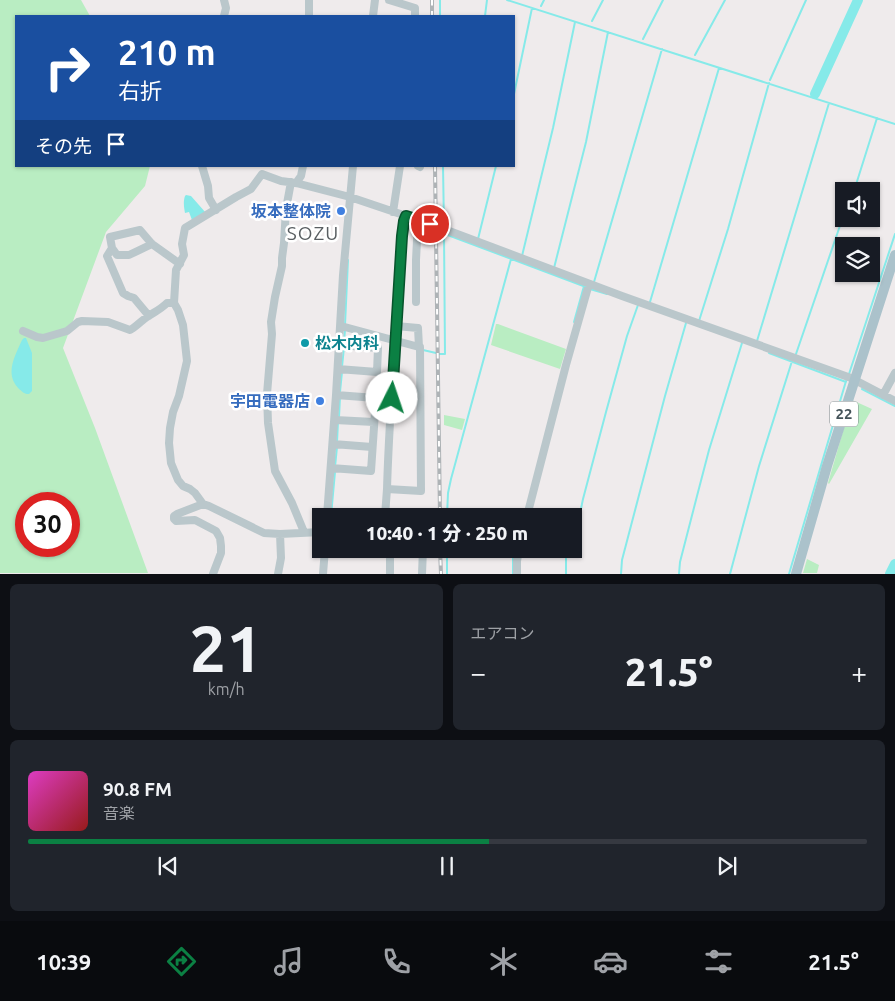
<!DOCTYPE html>
<html lang="ja">
<meta charset="utf-8">
<style>
:root{--surface:#171b24;--page:#20242c;--text:#f1f3f6;--muted:#9ea1a6;--line:#363941;--accent:#0b8043}
body{margin:0;font-family:Ubuntu,"Noto Sans JP",sans-serif;background:var(--page);color:var(--text);height:100vh;display:flex;flex-direction:column;font-size:19px;white-space:nowrap}
*{box-sizing:border-box;margin:0}
p{font-size:16px;color:var(--muted)}
.icon{flex:none;width:28px;height:28px;fill:none;stroke:currentColor;stroke-width:2;stroke-linecap:round;stroke-linejoin:round}
.map{position:relative;height:574px;overflow:hidden}
.drawer{display:flex;flex-direction:column;gap:10px;padding:10px;background:#0d0f14;flex:1}
.drawer>*{flex:none}
.guide{position:absolute;left:15px;top:15px;width:500px;height:152px;border-radius:0px;box-shadow:0 1px 4px #0004;background:#1a4fa0;color:#fff;overflow:hidden}
.fabs{position:absolute;left:835px;top:182px;display:grid;gap:10px}
.fabs a{display:grid;place-items:center;width:45px;height:45px;border-radius:0px;background:var(--surface);box-shadow:0 1px 4px #0004;font-size:25px}
.speed{position:absolute;left:15px;top:492px;display:flex;gap:10px;font-size:25px;font-weight:700;text-align:center}
.speed>*{display:grid;place-content:center;width:65px;height:65px;border-radius:50%;background:var(--surface);box-shadow:0 1px 4px #0004;line-height:1}
.speed .limit{border:8px solid #d22;background:#fff;color:#111}
.pin{position:absolute;display:grid;place-items:center;width:42px;height:42px;color:#fff;margin:-21px;border:2px solid #fff;border-radius:50%;box-shadow:0 1px 5px #0007}
.me{position:absolute;width:55px;margin:-28px;rotate:4deg;stroke-linejoin:round;filter:drop-shadow(0 0 4px #0008)}
.turn{display:flex;align-items:center;gap:18px;height:105px;padding:0 20px;font-size:22px}
.turn .icon{width:65px;height:65px;stroke-width:2.5}
.turn b{display:block;font-size:35px;line-height:42px}
.then{display:flex;align-items:center;height:48px;padding:0 20px;background:#0003;gap:10px;font-size:19px}
.big{font-size:38px;font-weight:800;line-height:1.1}
.drawer .tile{flex:1;display:flex;flex-direction:column;justify-content:center;gap:8px;min-width:0;padding:0 18px;border-radius:8px;background:var(--page)}
.drawer .dial{align-items:center;gap:0}
.dial b{font-size:65px;line-height:1}
.song{display:flex;align-items:center;gap:15px}
.cover{width:60px;height:60px;border-radius:8px;background:linear-gradient(135deg,hsl(310 70% 55%),hsl(0 70% 35%))}
.played{height:5px;border-radius:2px;background:linear-gradient(90deg,var(--accent) 55%,var(--line) 55%)}
.keys{display:flex;justify-content:space-around;direction:ltr}
.heat{display:flex;justify-content:space-between;align-items:center;font-size:28px;direction:ltr}
.drawer .tiles{flex:1;display:grid;gap:10px;grid-template-columns:1fr 1fr}
.tile:last-child{grid-column:span 2}
.trip{position:absolute;left:312px;top:508px;width:270px;height:50px;border-radius:0px;background:var(--surface);box-shadow:0 1px 4px #0004;font-weight:800;line-height:50px;text-align:center}
.tab-bar{display:flex;height:80px;justify-content:space-around;align-items:center;background:#090b0e;color:var(--muted)}
.tab-bar .icon{width:35px;height:35px}
.tab-bar .on{color:var(--accent)}
.tab-bar b{font-size:22px;color:var(--text)}
.map>svg:first-child{display:block}
.green{fill:#b9edc2;fill-rule:evenodd}
.water{fill:#86eae9}
.lines{fill:none;stroke-linecap:round;stroke-linejoin:round}
.stream{stroke:#86eae9;stroke-width:2}
.river{stroke:#86eae9;stroke-width:10}
.minor{stroke:#bac7cb;stroke-width:8}
.major{stroke:#abc2cb;stroke-width:10}
.rail-casing{stroke:#aeb3b6;stroke-width:4}
.rail{stroke:#fff;stroke-width:2;stroke-dasharray:5.5;stroke-linecap:butt}
.route-casing{stroke:#07532c;stroke-width:12}
.route{stroke:#0b8043;stroke-width:9}
.shop-dot{fill:#3f7fe0;stroke:#fff;stroke-width:2}
.culture-dot{fill:#0f9aa8;stroke:#fff;stroke-width:2}
.labels{text-anchor:middle;stroke-width:5;stroke-linejoin:round;paint-order:stroke}
.shield{fill:#fff;stroke:#7c878b;stroke-width:1}
.shield-label{font-size:15px;font-weight:bold;fill:#445359}
.shop-label{font-size:16px;font-weight:bold;fill:#366cbe;stroke:#fff;text-anchor:end}
.culture-label{font-size:16px;font-weight:bold;fill:#0d838f;stroke:#fff;text-anchor:start}
.quarter-label{font-size:19px;letter-spacing:1px;fill:#595e61;stroke:#fff}
</style>
<div class="map">
<svg width="895" height="574" viewBox="0 0 895 574">
<rect width="100%" height="100%" fill="#efebec"/>
<path class="green" d="M0,0h81l9,16h-74v150h134l-5,20 -39,46 -43,116 32,80 53,145h-148zM26,504h43v42h-43z
M496,324h2l68,25 -6,20 -69,-24z
M852,400l20,9 -43,75 -1,-1z
M444,415l21,4 -3,11 -18,-5z
M807,559l12,6 -2,8h-14z"/>
<path class="water" d="M186,195l5,1 15,17 -14,7 -3,-8 -4,1c-1,-6 -2,-11 0,-17z
M24,338h2l6,15v38l-3,3c-5,0 -6,-2 -10,-5 -15,-15 -4,-33 3,-49z"/>
<g class="lines">
<path class="stream" d="M440,0v16
M507,0l388,124
M541,6l3,-6
M485,16l2,-16
M592,21l11,-21
M643,39l20,-39
M695,55l30,-55
M770,80l36,-80
M514,94l18,-86
M443,166l1,60
M854,191l23,-73
M406,220l10,4
M420,225l14,5
M437,231l149,56
M478,239l18,-73
M522,256l31,-128 22,-106
M554,268l32,-126 22,-110
M594,282l68,-233
M590,289l17,5
M650,302l69,-234
M699,321l29,-92 41,-146
M574,322l10,-36
M345,325l3,-65
M757,341l72,-238
M344,342l1,-12
M423,350l13,3
M769,353l77,29
M439,354h6l-1,-120
M796,354l48,-140
M342,367l2,-20
M849,374l46,-140
M862,389l33,17
M340,392l2,-20
M339,417l1,-20
M337,442l1,-20
M335,467l2,-20
M331,516l4,-44
M447,516l1,-23 3,-14 60,-220
M574,543l9,-44 23,-87 21,-76 11,-31
M447,549v25
M513,574v-18l2,-7
M566,574v-18l5,-4 1,-3
M621,574l1,-14 43,-164 21,-73
M679,574l1,-12 17,-66 12,-46 33,-107
M730,574l29,-108 33,-105
M789,574l57,-193"/>
<path class="river" d="M815,94l43,-94
M890,574l5,-10"/>
<path class="minor" d="M389,0l26,8v8
M224,16l2,-8 -2,-8
M309,16v-16
M373,16l2,-16
M202,166l6,20 1,12 7,12
M418,166l2,1
M291,182l-5,27 -2,34 -2,15v8l-7,31 -4,25 1,12 -5,60 1,29 7,48 17,32 12,29
M296,183l5,-7 2,-10
M393,212l7,-46
M112,248l5,7h12l23,-11
M416,302v-42l2,-39
M149,316l-15,-18 -6,-2 -5,-3 -16,-37 5,-8 -2,-11 30,-7 12,14 28,20
M341,326l78,21
M396,326l22,2 1,19h1l1,144 -34,-2c2,-67 7,-134 12,-201 1,-18 0,-56 7,-71
M23,331l14,6 6,1 24,-7 11,-9 4,-1 26,1 22,8c6,-3 11,-9 17,-13 7,-5 13,-7 20,-14h7
M338,369l39,3 1,-24 -39,-3
M883,395l12,-22
M335,420l39,2
M333,444l39,3
M331,468l40,3 5,-73 -40,-3
M203,504l-26,10 -3,2v3l2,2 19,-1 21,11 4,7 1,8v7l-8,21
M385,513l23,3
M327,516l9,-121 7,-120 10,-109
M385,516l2,-27
M527,516l39,-151 23,-81
M321,532l-41,2 -16,-1 -55,-27 -6,-2 -8,-11 -5,-4 -7,-3 -5,-6 -7,-17 -2,-20 1,-15 3,-16 6,-16 8,-35 -4,-36 -5,-15 -4,-7 2,-33 8,-15 -2,-11 3,-16 51,-31 15,-8 11,-15 19,7 15,2 54,14 86,29 186,70 229,82 44,23
M390,549v25
M278,574l3,-16 -1,-24
M323,574l2,-25
M422,574l1,-25
M517,574v-13l2,-12"/>
<path class="major" d="M796,574l31,-108 68,-211"/>
<defs>
<path id="rail" d="M432,0v16
M435,166l5,350
M440,549l1,25"/>
</defs>
<use href="#rail" class="rail-casing"/>
<use href="#rail" class="rail"/>
</g>
<g class="lines">
<defs>
<path id="route" d="M392,398l10,-162 2,-15 2,-5 24,8"/>
</defs>
<use href="#route" class="route-casing"/>
<use href="#route" class="route"/>
</g>
<g class="shop-dot">
<circle cx="341" cy="211" r="5"/>
<circle cx="320" cy="401" r="5"/>
</g>
<circle class="culture-dot" cx="305" cy="343" r="5"/>
<g class="labels">
<rect class="shield" x="830" y="401.5" width="28" height="25" rx="4"/>
<g class="shield-label">
<text x="844" y="419">22</text>
</g>
<g class="shop-label">
<text x="331" y="217">坂本整体院</text>
<text x="310" y="407">宇田電器店</text>
</g>
<g class="culture-label">
<text x="315" y="349">松木内科</text>
</g>
<g class="quarter-label">
<text x="313" y="240">SOZU</text>
</g>
</g>
</svg>
<div class="fabs">
<a><svg class="icon" aria-label="sound" viewBox="0 0 24 24"><path d="M4 9h4l5-4v14l-5-4H4zM17 9q2 3 0 6"/></svg></a>
<a><svg class="icon" aria-label="layers" viewBox="0 0 24 24"><path d="M12 4l9 5-9 5-9-5zM3 14l9 5 9-5"/></svg></a>
</div>
<div class="speed"><div class="limit">30</div></div>
<div class="pin" style="left:430px;top:224px;background:#d93025"><svg class="icon" aria-label="arrive" viewBox="0 0 24 24"><path d="M6 21V4h12l-3 4 3 4H6"/></svg></div>
<svg class="me" style="left:392px;top:398px" viewBox="-20 -20 40 40"><circle r="19" fill="#fff"/><path d="M0-13L10 11 0 6-10 11z" fill="#0b8043"/></svg>
<div class="trip">10:40 · 1 分 · 250 m</div>
<div class="guide">
<div class="turn"><svg class="icon" aria-label="right" viewBox="0 0 24 24"><path d="M7 20v-9h11M14 6l5 5-5 5"/></svg><div><b>210 m</b>右折</div></div>
<div class="then">その先<svg class="icon" aria-label="arrive" viewBox="0 0 24 24"><path d="M6 21V4h12l-3 4 3 4H6"/></svg></div>
</div>
</div>
<section class="drawer">
<div class="tiles">
<div class="tile dial"><b>21</b><p>km/h</p></div>
<div class="tile"><p>エアコン</p>
<div class="heat"><a>−</a><b class="big">21.5°</b><a>+</a></div>
</div>
<div class="tile">
<div class="song"><i class="cover"></i><div><b>90.8 FM</b><p>音楽</p></div></div>
<div class="played"></div>
<div class="keys"><svg class="icon" aria-label="previous" viewBox="0 0 24 24"><path d="M18 5L8 12l10 7zM5 5v14"/></svg><svg class="icon" aria-label="pause" viewBox="0 0 24 24"><path d="M8 5v14M16 5v14"/></svg><svg class="icon" aria-label="next" viewBox="0 0 24 24"><path d="M6 5l10 7-10 7zM19 5v14"/></svg></div>
</div>
</div>
</section>
<nav class="tab-bar">
<b>10:39</b>
<svg class="icon on" aria-label="directions" viewBox="0 0 24 24"><path d="M12 3l9 9-9 9-9-9zM9 14v-3h6M13 9l2 2-2 2"/></svg>
<svg class="icon" aria-label="music" viewBox="0 0 24 24"><path d="M9 18V5l10-2v13"/><circle cx="6" cy="18" r="3"/><circle cx="16" cy="16" r="3"/></svg>
<svg class="icon" aria-label="phone" viewBox="0 0 24 24"><path d="M5 4h4l2 5-3 2q2 4 5 5l2-3 5 2v4C11 20 4 13 5 4z"/></svg>
<svg class="icon" aria-label="climate" viewBox="0 0 24 24"><path d="M12 3v18M4 7l16 10M4 17L20 7"/></svg>
<svg class="icon" aria-label="car" viewBox="0 0 24 24"><path d="M5 17H2v-5l4-1 3-4h7l3 4 3 1v5h-3M9 17h6M6 11h13"/><circle cx="7" cy="17" r="2"/><circle cx="17" cy="17" r="2"/></svg>
<svg class="icon" aria-label="filters" viewBox="0 0 24 24"><path d="M4 7h16M4 17h16"/><circle cx="9" cy="7" r="2"/><circle cx="15" cy="17" r="2"/></svg>
<b>21.5°</b>
</nav>
